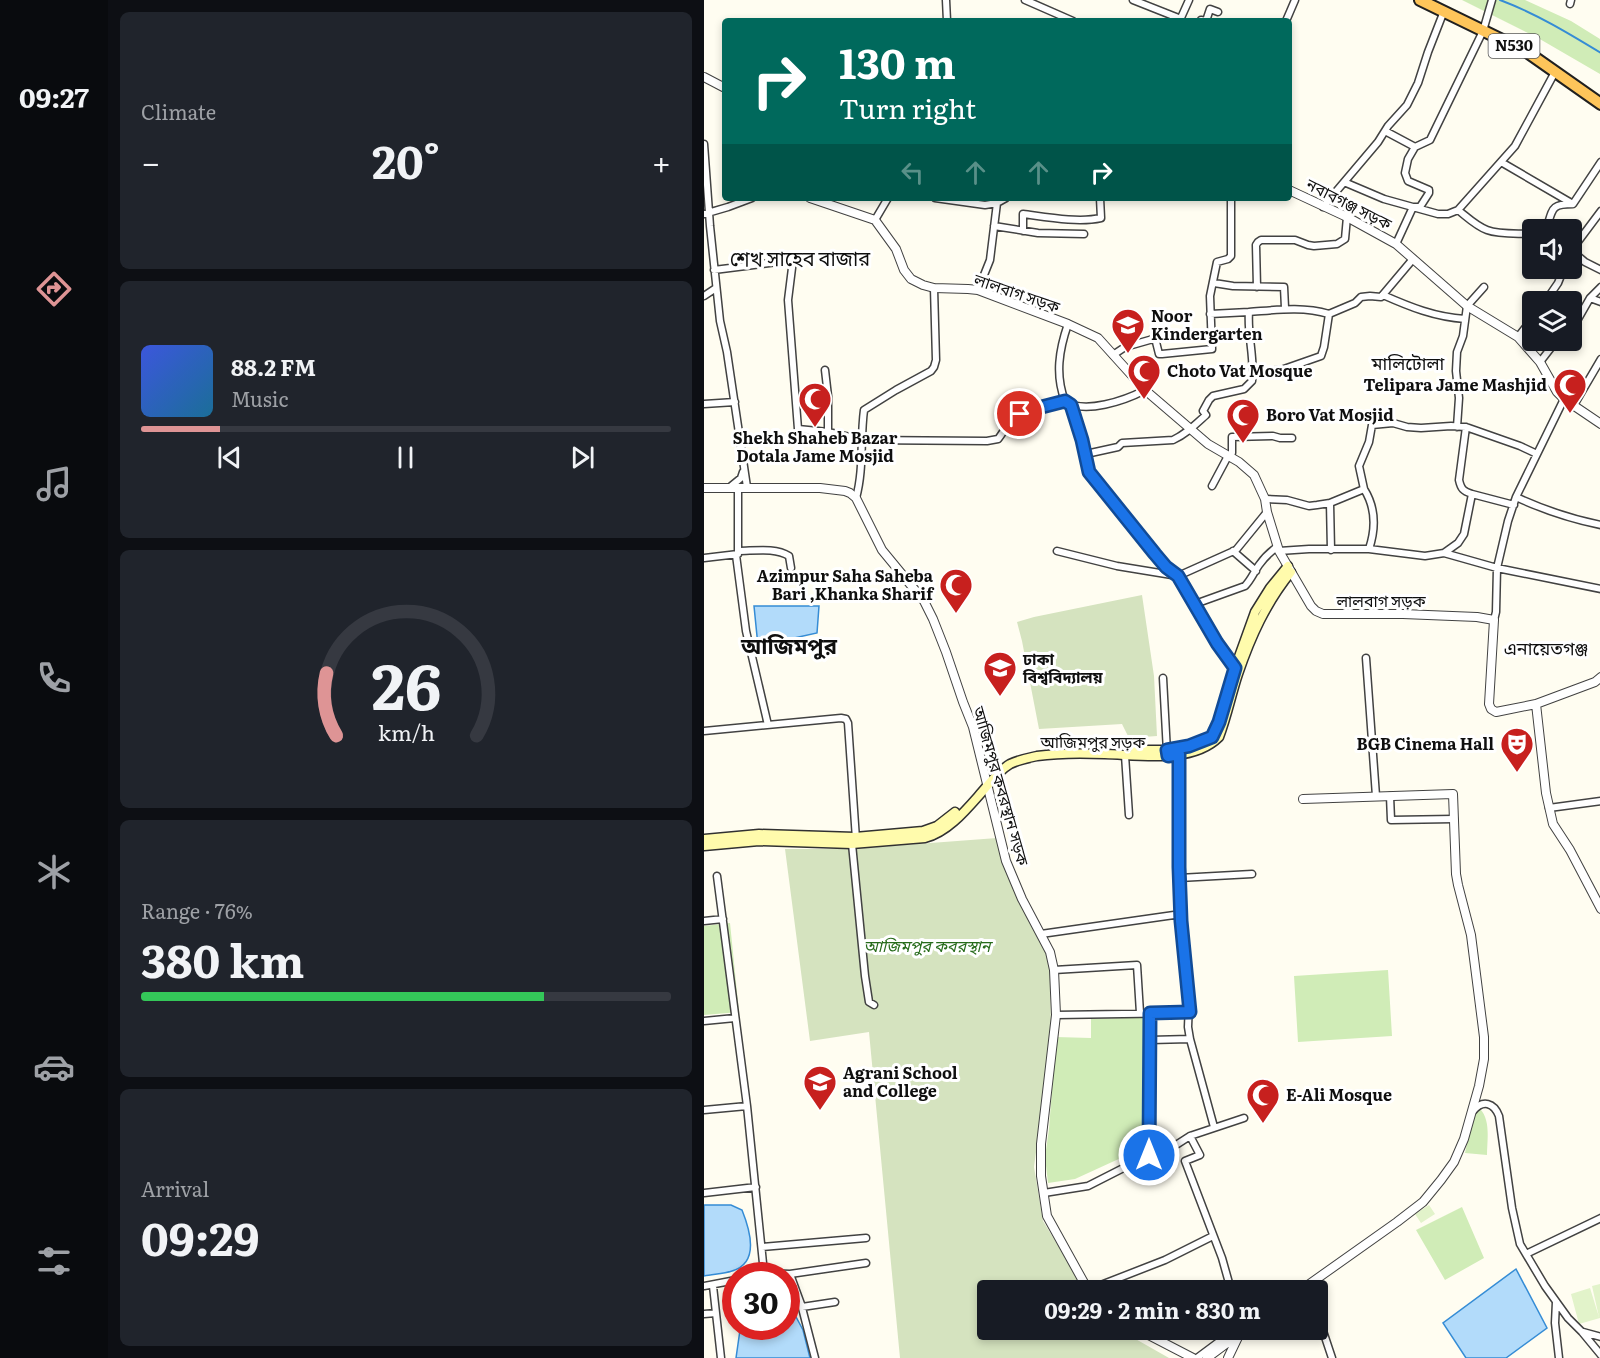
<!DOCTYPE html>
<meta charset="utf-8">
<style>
:root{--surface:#171b24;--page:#20242c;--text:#f1f3f6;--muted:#9ea1a6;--line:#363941;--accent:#de9495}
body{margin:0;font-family:Literata,"Noto Sans Bengali",serif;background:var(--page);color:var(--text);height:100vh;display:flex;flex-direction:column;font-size:22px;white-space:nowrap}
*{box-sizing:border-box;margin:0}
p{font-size:20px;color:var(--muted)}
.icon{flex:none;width:33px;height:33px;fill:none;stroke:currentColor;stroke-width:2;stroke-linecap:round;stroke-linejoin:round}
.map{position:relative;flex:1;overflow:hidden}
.panel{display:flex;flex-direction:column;gap:12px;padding:12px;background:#0d0f14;width:596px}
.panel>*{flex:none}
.guide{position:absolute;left:18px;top:18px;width:570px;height:183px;border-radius:6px;box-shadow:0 3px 9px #0003;background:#00695c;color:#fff;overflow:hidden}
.fabs{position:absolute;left:818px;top:219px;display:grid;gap:12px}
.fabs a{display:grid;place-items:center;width:60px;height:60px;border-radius:6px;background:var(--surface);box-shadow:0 3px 9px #0003;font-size:30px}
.speed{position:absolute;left:18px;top:1262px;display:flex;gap:12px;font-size:30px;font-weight:700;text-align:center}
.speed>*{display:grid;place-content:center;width:78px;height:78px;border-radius:50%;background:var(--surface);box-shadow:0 3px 9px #0003;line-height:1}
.speed .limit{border:9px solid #d22;background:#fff;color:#111}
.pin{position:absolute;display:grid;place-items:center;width:51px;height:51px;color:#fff;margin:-26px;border:3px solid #fff;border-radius:50%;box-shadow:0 2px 6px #0007}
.me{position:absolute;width:66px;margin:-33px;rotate:0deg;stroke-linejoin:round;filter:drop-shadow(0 0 4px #0008)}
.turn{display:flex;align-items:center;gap:21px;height:126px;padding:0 18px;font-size:27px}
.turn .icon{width:78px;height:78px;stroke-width:2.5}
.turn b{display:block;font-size:42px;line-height:51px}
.lanes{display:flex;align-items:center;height:57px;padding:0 18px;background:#0003;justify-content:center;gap:30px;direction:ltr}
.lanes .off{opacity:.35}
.big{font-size:45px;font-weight:700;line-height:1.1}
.panel .widget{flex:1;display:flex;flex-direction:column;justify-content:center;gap:9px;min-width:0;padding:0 21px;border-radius:9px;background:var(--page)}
.panel .dial{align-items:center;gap:0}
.dial svg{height:156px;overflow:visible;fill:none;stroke:var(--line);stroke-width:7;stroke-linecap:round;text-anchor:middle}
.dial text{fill:var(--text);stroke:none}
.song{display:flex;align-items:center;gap:18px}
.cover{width:72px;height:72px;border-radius:9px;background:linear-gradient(135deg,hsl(230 70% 55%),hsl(200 70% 35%))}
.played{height:6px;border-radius:3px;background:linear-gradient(90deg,var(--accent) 15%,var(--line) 15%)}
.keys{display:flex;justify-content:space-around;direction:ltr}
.heat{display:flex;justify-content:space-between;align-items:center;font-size:33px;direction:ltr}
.charge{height:9px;border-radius:4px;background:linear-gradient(90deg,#34c759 76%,var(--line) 0)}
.trip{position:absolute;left:273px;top:1280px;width:351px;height:60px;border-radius:6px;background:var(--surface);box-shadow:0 3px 9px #0003;font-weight:700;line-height:60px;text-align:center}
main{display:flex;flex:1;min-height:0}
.tabs{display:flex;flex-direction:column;width:108px;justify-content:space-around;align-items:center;background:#090b0e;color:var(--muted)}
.tabs .icon{width:42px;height:42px}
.tabs .active{color:var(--accent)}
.tabs b{font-size:27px;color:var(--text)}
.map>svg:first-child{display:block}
.green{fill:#d0ecb7}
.cemetery{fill:#d5e3bf}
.pitch{fill:#e2f3ca}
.water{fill:#b2dbfa;stroke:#358cd5;stroke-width:1.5}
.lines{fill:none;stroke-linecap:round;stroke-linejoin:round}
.stream{stroke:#358cd5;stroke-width:2}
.minor-casing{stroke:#424242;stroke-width:9}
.tertiary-casing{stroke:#424242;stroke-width:10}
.secondary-casing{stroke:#313131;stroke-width:11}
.trunk-casing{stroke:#202020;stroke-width:14}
.minor{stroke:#fff;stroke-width:6}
.tertiary{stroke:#fff;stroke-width:8}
.secondary{stroke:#fffbac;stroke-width:8}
.trunk{stroke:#fec55a;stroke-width:10}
.route-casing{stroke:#114b97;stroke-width:15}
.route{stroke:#1a73e8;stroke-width:10}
.labels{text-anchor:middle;stroke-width:6;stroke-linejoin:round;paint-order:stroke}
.shield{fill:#fff;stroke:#575757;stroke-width:1.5}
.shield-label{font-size:15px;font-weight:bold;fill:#0f0f0f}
.street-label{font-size:16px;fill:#0f0f0f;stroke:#fff}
.poi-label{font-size:16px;font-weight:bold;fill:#0f0f0f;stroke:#fff;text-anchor:start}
.park-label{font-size:16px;font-style:italic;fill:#276b1b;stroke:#fff}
.neighbourhood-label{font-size:18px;fill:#0f0f0f;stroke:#fff}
.quarter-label{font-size:20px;fill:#0f0f0f;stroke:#fff}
.district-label{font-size:22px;font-weight:bold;fill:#0f0f0f;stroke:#fff}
</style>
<main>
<nav class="tabs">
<b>09:27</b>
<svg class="icon active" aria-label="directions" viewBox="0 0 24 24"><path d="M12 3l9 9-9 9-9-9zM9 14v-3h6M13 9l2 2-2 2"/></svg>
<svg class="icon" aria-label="music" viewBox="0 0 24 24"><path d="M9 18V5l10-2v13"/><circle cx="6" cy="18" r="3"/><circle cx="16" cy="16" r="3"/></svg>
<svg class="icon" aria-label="phone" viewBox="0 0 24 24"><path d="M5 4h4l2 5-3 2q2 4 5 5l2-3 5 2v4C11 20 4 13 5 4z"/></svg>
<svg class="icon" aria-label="climate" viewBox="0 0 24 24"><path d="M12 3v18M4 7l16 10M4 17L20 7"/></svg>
<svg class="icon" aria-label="car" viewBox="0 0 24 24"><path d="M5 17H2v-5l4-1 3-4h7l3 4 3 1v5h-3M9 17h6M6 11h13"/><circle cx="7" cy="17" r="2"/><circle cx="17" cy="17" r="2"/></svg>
<svg class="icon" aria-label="filters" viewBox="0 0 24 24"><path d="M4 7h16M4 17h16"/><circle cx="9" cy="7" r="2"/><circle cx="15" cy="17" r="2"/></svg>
</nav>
<section class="panel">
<div class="widget"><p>Climate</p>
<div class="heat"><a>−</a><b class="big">20°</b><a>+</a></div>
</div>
<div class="widget">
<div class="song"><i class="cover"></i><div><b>88.2 FM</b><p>Music</p></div></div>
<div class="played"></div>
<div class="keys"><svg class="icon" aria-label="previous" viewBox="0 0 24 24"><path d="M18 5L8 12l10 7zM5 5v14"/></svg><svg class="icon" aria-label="pause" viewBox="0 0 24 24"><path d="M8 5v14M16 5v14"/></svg><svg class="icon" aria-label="next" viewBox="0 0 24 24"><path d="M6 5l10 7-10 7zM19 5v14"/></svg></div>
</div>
<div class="widget dial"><svg viewBox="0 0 100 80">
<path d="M14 69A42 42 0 1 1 86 69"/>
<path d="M14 69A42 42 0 0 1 9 37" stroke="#de9495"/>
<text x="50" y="56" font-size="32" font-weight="700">26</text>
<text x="50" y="72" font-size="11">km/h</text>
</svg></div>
<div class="widget"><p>Range · 76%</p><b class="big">380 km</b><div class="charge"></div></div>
<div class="widget"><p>Arrival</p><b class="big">09:29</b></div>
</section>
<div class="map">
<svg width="897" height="1358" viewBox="0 0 897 1358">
<rect width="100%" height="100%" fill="#fffdf1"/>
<path class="green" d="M758,0h63l46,21 29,18v35l-62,-36z
M26,923l9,89 -35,3v-89z
M684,970l4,66 -94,6 -4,-66z
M443,1015v131l-72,33 -27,4 -3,-26 4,-28 7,-92 35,1v-19l38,-1z
M776,1109c11,11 7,32 7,46l-22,-2 8,-38z
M758,1207l22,51 -39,22 -29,-50z"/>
<path class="cemetery" d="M438,595l12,81 3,60 -28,2 -7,-14 -83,5 -17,-88 -5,-19 17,-5z
M293,838l24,68 24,45 5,19 1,59 -6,56 -11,82 9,54 42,69h-97v39h130l51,29h-269l-31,-326 -59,9 -25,-192h66z"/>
<path class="pitch" d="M725,1205l6,9 -14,9 -6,-9z
M896,1284v34l-21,6 -8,-30 19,-6 9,29 -7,-31z"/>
<path class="water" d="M50,606h65l-2,27 -59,13z
M0,1205h27l11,5c8,20 18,53 -10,61 -9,3 -19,3 -28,5z
M812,1269l31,59 -41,30h-40l-23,-35z
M83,1311l8,4 8,15 7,28h-74l4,-28 4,-4h42z"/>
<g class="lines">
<path class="stream" d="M796,0c35,13 68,33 101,53"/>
<defs>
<path id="minor" d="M242,0l1,21
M321,0l48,21
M429,0l48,19
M866,4l1,-4
M476,20l9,-20
M497,21v-1l5,1 4,-12 8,3
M582,21l9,-21
M681,131l30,16
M0,144l6,82 10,95 7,31 20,135
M797,162l72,42
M640,182l40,17 54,15h10l10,-4 57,-64 40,-74
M231,198l50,7 12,-2 9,-5
M619,207l55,-65 10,-16 19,-21 11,-22 10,-31 16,-41
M754,210c9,7 18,16 29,20 13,5 31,3 45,4
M0,214l24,-7 24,-9
M171,220l13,-22
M290,226l44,7 46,1
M842,230c7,-21 4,-26 27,-26l28,-42
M319,231v-17c23,3 55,9 78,4l-1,-20
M692,244l17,-37h7l9,-14v-3l-21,-9 -3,-8 3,-14 7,-12 15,-7 53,-109 9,-31
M867,250l14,12 16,8
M867,251l30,-40
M10,270l79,-10 -5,40 10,129 30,3
M510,283l19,3 51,1 1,21
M553,287l-1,-42 2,-3 3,-2h34l13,5 6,1 23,-2 8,-5 2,-22
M274,290l12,-30 7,-57
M679,295c27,12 52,22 82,24
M0,296l12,-8
M886,298l11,4
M841,302l13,-19 6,-15
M545,312c27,-2 53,-6 80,2
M625,314l26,-11 6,-6 9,-1 11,1 32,-38
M867,324l3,2 16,-28 11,-11
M814,337l14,-18
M409,355l12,-8 28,-8 3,3 3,12h3l50,-5 -2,-53 7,-34 11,-3 3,-3v-58
M836,362l17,-22
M121,370l3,26v36l34,8 125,1 11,-2c5,-6 9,-15 15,-20 14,-12 35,-14 52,-18 19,14 61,-1 80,-11
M549,372l28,-2 40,-14 3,-9 5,-33
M361,401c-10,-26 -6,-51 3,-77
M0,404l31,-2
M367,405l11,35 7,32 66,82 11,13 12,9 39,67 21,30
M870,405l27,-46
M753,427l2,-29 -3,-27 1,-19 6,-16 4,-30 17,-19
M762,427l-7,53c2,9 4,11 13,14
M382,454l32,-7 4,-4 51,-3c13,-6 22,-15 33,-25l-3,-4 6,-11 4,-4 31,-7 8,-8c3,-23 -5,-46 -3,-69l-39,2
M508,486l16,-30 4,-3v-16l41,-1 7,2h12
M26,487l11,-9 2,-6
M660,489c12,19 12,39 5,60
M812,497c28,13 55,22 85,28
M152,498c8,-29 4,-58 8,-88l32,-20 35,-19 3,-4 2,-7 -2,-72
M561,499l22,1 22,6 8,-1 13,-2 34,-14 -5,-23 10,-24 3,-17 21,-2 14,4 14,1 30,-2 15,1 54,19 17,8
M626,503l1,47
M34,551c16,0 37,-4 51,5l2,12
M353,551l60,15 61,10 58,-26 31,-38
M529,551l23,20
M575,551l30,-2h60l56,7 19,-3 14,-10 6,-9 8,-40 42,11
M740,553l53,15 104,21
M32,555l10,76 22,94
M0,558l34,-4v-67
M491,604l50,-18c6,-6 9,-14 14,-21 5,-7 11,-13 18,-18
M790,620l2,-8 1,-44 11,-47 8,-24 48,-98
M662,658l10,138
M459,678l4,74
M0,731l137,-13 5,1 2,4 8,116
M475,754v114l2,53 8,82 -1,24 2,12 24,88
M421,755l4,60
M686,796l1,24 63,-1
M845,808l52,-7
M148,844l13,132 4,26 5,3
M13,876l30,230 17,167
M475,878l73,-4
M0,921l19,-2
M337,934l140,-20
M350,970l83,-5 3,48
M352,1015l134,-2
M0,1021l31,-3
M446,1040l40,-1
M0,1110l43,-4
M769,1111c10,-12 21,-8 26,5l13,92 8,36 25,42 23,32 14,14 19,23
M486,1136l10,19 -15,6 37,97 9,32
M445,1155l1,-142
M0,1193l52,-6
M340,1193l44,-7 61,-31 27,-10 14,-9 54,-18
M58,1247l104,-9
M822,1254l75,-36
M86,1274l11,30 14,54
M51,1275l9,-2 26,1 76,-11
M0,1286l32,-6
M9,1286l8,72
M384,1290l77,-30 48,-24
M852,1302l-1,21 4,35
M98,1307l33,-5
M0,1314l12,-1
M614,1316l14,42
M879,1332l18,5
M493,1358l39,-29"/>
<path id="tertiary" d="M0,77l21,11
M585,190l58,27 49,27 71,62 51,31 22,25 17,30 7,7 37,25
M106,198l65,22 21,29 8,21 7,9 12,6 11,3 34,1 10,1 90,34 30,14 47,52 63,54 31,18 15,13 11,24 2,13 12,39 32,55 5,5 7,3h80l74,3 17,3 -5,84 2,5 5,3 40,-8 59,-22 6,-5
M0,488h116l25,3 5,2 6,5 26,52 42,51 9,18 13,33 17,50 10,25 33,134 16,38 28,53 4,18 2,45 -15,129v32l6,40 41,74
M832,704l10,89 7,31 17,26 31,59
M597,1290l96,-68 26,-20 18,-22 13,-18 10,-23 15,-53 5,-27v-22l-13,-102 -13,-50 -2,-11 -3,-80 -150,5
M433,1329l56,29
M503,1358l39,-29
M524,1358l11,-23"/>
<path id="secondary" d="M533,662l18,-50 15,-24 18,-22
M431,750h32l22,-4 23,-9 10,-25
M0,839l55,-5 96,3 68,-6 14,-5 18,-14
M0,846l55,-5 93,3 73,-6c23,-6 41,-28 56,-45 9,-10 17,-22 29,-29 8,-4 18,-6 27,-8 21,-3 46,-3 68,-2 35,1 87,10 114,-17 8,-21 12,-42 19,-63 13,-38 28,-71 53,-102"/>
<path id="trunk" d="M716,0l107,52 74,52"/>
</defs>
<use href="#minor" class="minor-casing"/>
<use href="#tertiary" class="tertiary-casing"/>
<use href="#secondary" class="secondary-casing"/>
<use href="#trunk" class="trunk-casing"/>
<use href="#minor" class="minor"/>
<use href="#tertiary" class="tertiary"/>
<use href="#secondary" class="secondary"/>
<use href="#trunk" class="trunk"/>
</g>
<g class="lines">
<defs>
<path id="route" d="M316,414l10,-4 35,-9 6,4 11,35 7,32 66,82 11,13 12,9 39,67 18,25 -16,54 -7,15 -23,9 -22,4 1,6 11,-2v113l2,54 9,91 -40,1 -1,142"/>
</defs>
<use href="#route" class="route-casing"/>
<use href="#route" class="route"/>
</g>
<defs>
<symbol id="school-pin" viewBox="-11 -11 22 30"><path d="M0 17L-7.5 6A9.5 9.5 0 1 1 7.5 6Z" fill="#c7201e" stroke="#fff"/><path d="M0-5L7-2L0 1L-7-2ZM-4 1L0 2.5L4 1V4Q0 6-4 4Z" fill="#fff"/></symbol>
<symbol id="mosque-pin" viewBox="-11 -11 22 30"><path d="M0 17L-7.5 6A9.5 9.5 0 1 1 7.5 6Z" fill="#c7201e" stroke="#fff"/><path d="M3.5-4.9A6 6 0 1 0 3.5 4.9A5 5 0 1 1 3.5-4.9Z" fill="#fff"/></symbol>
<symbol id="university-pin" viewBox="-11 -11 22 30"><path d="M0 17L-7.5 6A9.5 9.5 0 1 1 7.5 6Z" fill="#c7201e" stroke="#fff"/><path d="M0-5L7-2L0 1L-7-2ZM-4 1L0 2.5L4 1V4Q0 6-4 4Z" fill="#fff"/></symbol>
<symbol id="theatre-pin" viewBox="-11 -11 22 30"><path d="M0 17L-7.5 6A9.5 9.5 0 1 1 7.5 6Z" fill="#c7201e" stroke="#fff"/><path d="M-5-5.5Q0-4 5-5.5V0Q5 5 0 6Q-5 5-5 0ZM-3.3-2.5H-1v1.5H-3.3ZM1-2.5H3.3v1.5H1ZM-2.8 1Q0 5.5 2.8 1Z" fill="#fff"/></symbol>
</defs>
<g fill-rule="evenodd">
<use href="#school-pin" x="405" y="306" width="38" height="52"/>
<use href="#mosque-pin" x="421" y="352" width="38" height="52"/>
<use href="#mosque-pin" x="847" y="366" width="38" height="52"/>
<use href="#mosque-pin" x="92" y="380" width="38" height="52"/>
<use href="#mosque-pin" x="520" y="396" width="38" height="52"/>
<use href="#mosque-pin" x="233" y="566" width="38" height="52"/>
<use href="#university-pin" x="277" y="649" width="38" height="52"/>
<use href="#theatre-pin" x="794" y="725" width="38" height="52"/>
<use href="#school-pin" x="97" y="1063" width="38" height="52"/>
<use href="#mosque-pin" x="540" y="1076" width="38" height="52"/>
</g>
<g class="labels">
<rect class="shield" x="784.5" y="34" width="51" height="24" rx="4.5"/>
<g class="shield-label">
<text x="810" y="51">N530</text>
</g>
<g class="street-label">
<text transform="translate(645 204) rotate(27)" y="6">নবাবগঞ্জ সড়ক</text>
<text transform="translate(313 293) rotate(19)" y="6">লালবাগ সড়ক</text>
<text x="677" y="607">লালবাগ সড়ক</text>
<text x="389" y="748">আজিমপুর সড়ক</text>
<text transform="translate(297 786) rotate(74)" y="6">আজিমপুর কবরস্থান সড়ক</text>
</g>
<g class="poi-label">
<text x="447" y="322">Noor<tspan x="447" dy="18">Kindergarten</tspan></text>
<text x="463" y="377">Choto Vat Mosque</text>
<text x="843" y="391" text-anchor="end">Telipara Jame Mashjid</text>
<text x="562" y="421">Boro Vat Mosjid</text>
<text x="111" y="444" text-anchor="middle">Shekh Shaheb Bazar<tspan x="111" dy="18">Dotala Jame Mosjid</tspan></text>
<text x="229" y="582" text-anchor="end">Azimpur Saha Saheba<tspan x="229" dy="18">Bari ,Khanka Sharif</tspan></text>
<text x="319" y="665">ঢাকা<tspan x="319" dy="18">বিশ্ববিদ্যালয়</tspan></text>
<text x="790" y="750" text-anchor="end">BGB Cinema Hall</text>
<text x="139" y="1079">Agrani School<tspan x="139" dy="18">and College</tspan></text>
<text x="582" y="1101">E-Ali Mosque</text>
</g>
<g class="park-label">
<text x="223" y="952">আজিমপুর কবরস্থান</text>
</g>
<g class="neighbourhood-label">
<text x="704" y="370">মালিটোলা</text>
<text x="842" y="655">এনায়েতগঞ্জ</text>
</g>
<g class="quarter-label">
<text x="96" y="266">শেখ সাহেব বাজার</text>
</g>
<g class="district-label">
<text x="85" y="654">আজিমপুর</text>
</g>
</g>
</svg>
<div class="fabs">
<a><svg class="icon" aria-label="sound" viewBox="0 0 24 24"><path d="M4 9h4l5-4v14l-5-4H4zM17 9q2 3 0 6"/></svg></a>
<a><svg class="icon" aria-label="layers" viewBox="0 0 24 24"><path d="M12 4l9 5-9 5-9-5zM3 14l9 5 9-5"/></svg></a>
</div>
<div class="speed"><div class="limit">30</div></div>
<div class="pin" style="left:316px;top:414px;background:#d93025"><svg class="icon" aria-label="arrive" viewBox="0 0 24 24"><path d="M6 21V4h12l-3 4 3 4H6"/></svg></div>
<svg class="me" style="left:445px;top:1155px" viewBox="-20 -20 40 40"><circle r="17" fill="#1a73e8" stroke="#fff" stroke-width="3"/><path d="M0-11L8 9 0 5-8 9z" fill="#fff"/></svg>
<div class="trip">09:29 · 2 min · 830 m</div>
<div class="guide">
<div class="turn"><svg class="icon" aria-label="right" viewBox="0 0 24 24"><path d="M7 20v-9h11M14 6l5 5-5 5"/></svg><div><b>130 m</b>Turn right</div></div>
<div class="lanes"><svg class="icon off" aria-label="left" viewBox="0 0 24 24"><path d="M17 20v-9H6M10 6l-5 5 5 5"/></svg><svg class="icon off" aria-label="ahead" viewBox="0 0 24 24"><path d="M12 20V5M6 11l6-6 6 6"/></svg><svg class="icon off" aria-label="ahead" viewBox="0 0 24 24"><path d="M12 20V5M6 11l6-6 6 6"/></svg><svg class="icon" aria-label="right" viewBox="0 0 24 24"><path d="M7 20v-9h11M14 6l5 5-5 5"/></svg></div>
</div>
</div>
</main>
